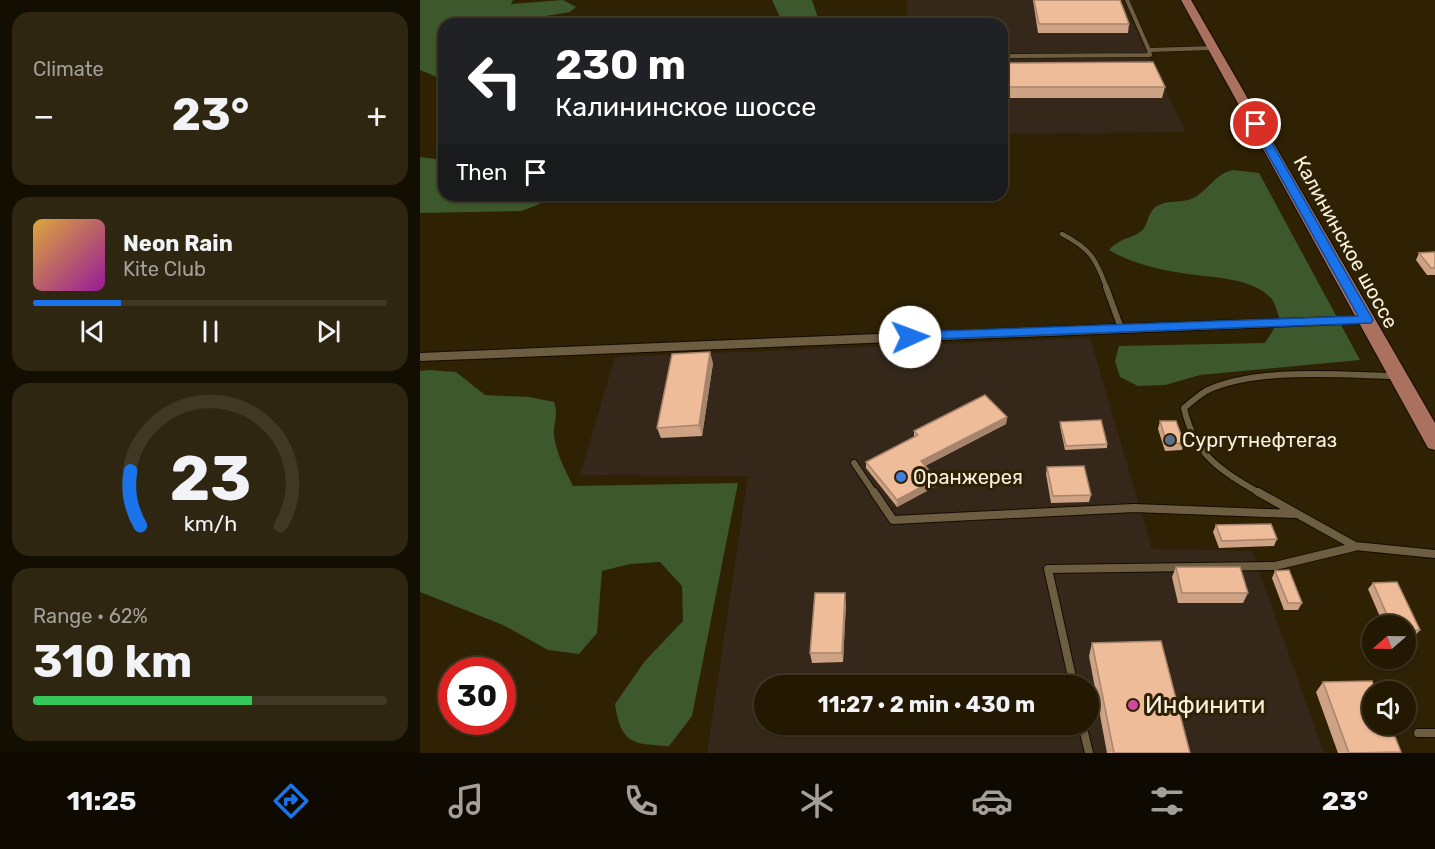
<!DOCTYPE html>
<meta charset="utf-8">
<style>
:root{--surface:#231903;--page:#2f2612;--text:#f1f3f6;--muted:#a3a09a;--line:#403825;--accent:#1a73e8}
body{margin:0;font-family:Rubik,sans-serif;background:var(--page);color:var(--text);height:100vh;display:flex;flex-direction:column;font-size:22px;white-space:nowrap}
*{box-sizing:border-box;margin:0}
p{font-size:20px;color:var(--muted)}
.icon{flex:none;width:33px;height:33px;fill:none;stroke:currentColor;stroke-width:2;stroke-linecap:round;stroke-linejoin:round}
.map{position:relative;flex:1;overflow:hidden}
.drawer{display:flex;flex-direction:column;gap:12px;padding:12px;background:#130e02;width:420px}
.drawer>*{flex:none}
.guide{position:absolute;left:18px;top:18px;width:570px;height:183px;border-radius:18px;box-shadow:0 2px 4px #0004,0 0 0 2px var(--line);background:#202124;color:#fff;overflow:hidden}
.needle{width:39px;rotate:250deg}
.tools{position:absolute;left:942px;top:615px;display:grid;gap:12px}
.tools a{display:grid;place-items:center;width:54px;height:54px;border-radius:50%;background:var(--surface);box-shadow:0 2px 4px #0004,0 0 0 2px var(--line);font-size:30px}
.speed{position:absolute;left:18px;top:657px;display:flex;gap:12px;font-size:30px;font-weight:700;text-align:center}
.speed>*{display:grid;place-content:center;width:78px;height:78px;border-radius:50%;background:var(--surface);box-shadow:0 2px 4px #0004,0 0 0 2px var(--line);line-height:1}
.speed .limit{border:9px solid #d22;background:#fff;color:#111}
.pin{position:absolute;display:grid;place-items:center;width:51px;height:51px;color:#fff;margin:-26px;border:3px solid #fff;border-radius:50%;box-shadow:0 2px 6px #0007}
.me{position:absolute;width:66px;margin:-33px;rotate:88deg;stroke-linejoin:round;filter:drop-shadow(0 0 4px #0008)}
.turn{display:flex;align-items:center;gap:21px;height:126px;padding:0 18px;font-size:27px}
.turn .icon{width:78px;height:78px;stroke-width:2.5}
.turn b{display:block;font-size:42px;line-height:51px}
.then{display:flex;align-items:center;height:57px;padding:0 18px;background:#0003;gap:12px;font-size:22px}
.big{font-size:45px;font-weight:700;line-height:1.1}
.drawer .card{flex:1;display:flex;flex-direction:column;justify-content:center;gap:9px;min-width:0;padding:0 21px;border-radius:18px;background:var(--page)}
.drawer .dial{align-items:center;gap:0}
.dial svg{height:156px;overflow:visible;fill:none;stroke:var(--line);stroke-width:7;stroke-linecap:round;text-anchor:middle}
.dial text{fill:var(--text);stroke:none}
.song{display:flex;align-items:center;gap:18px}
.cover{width:72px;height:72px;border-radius:9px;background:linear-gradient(135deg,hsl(40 70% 55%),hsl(300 70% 35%))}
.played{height:6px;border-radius:3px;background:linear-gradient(90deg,var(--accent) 25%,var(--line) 25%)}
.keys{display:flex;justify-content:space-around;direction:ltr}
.heat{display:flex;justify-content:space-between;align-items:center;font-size:33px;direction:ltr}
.charge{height:9px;border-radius:4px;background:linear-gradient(90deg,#34c759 62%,var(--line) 0)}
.trip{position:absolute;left:334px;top:675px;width:345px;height:60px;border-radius:30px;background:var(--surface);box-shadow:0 2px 4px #0004,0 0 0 2px var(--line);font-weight:700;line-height:60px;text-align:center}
.tab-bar{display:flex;height:96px;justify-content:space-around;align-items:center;background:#0e0a01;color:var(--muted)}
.tab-bar .icon{width:42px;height:42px}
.tab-bar .on{color:var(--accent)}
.tab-bar b{font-size:27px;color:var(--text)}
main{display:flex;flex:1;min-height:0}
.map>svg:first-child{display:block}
.industrial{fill:#35281b;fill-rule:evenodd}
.forest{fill:#3c582c}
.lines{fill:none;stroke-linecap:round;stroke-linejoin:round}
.service-far3-casing{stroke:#150b00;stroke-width:5}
.service-far2-casing{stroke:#150b00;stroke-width:6}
.service-far1-casing{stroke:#150b00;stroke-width:8}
.service-casing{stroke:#150b00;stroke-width:10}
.minor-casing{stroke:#150b00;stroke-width:2}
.primary-casing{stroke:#150b00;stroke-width:2}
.service-far3{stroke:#6e5e41;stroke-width:4}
.service-far2{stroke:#6e5e41;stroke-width:4.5}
.service-far1{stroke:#6e5e41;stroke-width:6}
.service{stroke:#6e5e41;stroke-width:8}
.minor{fill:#6e5e41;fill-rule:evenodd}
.primary{fill:#a9715e;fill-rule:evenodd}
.wall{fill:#cea284}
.shaded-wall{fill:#a7846c}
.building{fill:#efbc9a;stroke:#a7846c;stroke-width:1.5}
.route{fill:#1a73e8;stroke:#114b97;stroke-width:1.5}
.service-dot{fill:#5c6f8a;stroke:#2f2104;stroke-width:2}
.shop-dot{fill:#3f7fe0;stroke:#2f2104;stroke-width:2}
.hotel-dot{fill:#d1479c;stroke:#2f2104;stroke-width:2}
.labels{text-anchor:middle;stroke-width:6;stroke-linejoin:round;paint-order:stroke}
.street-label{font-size:20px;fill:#faf1e1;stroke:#2f2104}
.poi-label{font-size:20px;fill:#faf1e1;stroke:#2f2104;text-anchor:start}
.near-poi-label{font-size:24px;fill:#faf1e1;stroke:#2f2104;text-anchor:start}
</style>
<main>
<section class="drawer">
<div class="card"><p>Climate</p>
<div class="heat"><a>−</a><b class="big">23°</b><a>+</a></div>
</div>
<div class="card">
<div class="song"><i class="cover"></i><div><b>Neon Rain</b><p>Kite Club</p></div></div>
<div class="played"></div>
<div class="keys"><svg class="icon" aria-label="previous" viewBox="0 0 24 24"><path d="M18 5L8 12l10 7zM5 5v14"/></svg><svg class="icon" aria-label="pause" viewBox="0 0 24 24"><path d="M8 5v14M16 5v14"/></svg><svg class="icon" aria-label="next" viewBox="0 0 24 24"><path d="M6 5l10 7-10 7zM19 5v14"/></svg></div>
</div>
<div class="card dial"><svg viewBox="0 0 100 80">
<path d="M14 69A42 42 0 1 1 86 69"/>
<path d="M14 69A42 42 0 0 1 9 41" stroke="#1a73e8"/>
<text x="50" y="56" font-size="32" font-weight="700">23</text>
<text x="50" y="72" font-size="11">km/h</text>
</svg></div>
<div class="card"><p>Range · 62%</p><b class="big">310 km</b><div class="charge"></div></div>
</section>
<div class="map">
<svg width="1015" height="753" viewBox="0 0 1015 753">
<rect width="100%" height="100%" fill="#2f2104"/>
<path class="industrial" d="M487,0h214l65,132 -184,2v-110h-95z
M670,338l62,211 100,2 72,202h-617l41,-277 -168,-1 35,-118zM345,686h324v38h-324z"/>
<path class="forest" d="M0,0h93l-2,4 52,-4 13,7 -6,5 -72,12h-54v56l-24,-10z
M352,0h40l5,15 -1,9h-33z
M0,157l24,3v35h103l-7,9 -19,7 -101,2z
M813,170l26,3 101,187 -160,15 -35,10 -27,1 -18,-9 -5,-16 4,-15 146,-3 15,-24c-3,-6 -5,-17 -9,-21 -21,-21 -57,-20 -83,-24 -28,-4 -55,-10 -79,-24 12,-14 27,-11 35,-22 5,-8 5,-19 15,-23 10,-5 22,-2 32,-6 17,-7 23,-25 42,-29z
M9,370l27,2 29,23 44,2 25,5c5,14 -1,20 0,33 2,18 11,35 19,51l165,-3 -46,233 -23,30c-37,-2 -48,-2 -54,-42l30,-43 38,-40 -1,-35 -22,-24 -30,2 -28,7 -5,62 -18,21 -31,-4 -45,-25 -83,-33v-221z"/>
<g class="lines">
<defs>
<path id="service-far3" d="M707,0l22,50 64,-2
M582,56l148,-1 -1,-5"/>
<path id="service-far2" d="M642,234c29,15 34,25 45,55"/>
<path id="service-far1" d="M686,287l15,41
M434,463l21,31
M841,494c-41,-24 -66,-38 -77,-86 7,-6 14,-12 22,-17 48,-24 135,-16 188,-15"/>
<path id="service" d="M454,492l19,28 241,-12 160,6
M838,492l97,54 80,8
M654,686l-26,-117 227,-3 79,-19
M662,724l7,29
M998,733h17"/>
<path id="minor" d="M946,316l6,4 -2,3 -950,38v-8l701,-29z"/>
<path id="primary" d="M761,0h10l244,423v27l-7,-2z"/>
</defs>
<use href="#service-far3" class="service-far3-casing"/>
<use href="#service-far2" class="service-far2-casing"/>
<use href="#service-far1" class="service-far1-casing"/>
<use href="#service" class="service-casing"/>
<use href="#minor" class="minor-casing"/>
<use href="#primary" class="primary-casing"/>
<use href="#service-far3" class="service-far3"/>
<use href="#service-far2" class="service-far2"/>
<use href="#service-far1" class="service-far1"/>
<use href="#service" class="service"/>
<use href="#minor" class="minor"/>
<use href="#primary" class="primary"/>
</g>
<path class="wall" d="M613,0h87l9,24 -1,9h-90z
M582,63l163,24 -3,11h-160z
M1015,252v23h-8l-11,-15 3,-7z
M293,363l-11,73 -41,2 -4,-10z
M587,417l-1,7 -81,42 11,20 -39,21 -31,-39v-6l48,-25v-6z
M740,421l24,22 -2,7 -17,1 -7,-22z
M640,422l47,22v4l-42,2 -5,-24z
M627,467l44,28 -2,7 -38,1 -5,-29z
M796,525l61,14 -3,7 -55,2 -6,-16z
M756,567l72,26 -5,10h-65l-6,-26z
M855,571l27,32 -4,7h-14l-12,-32z
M953,583l47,47 -6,7h-8v-11h-22l-16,-37z
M426,603l-3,59 -31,1 -2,-10z
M672,643l98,110h-83l-18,-97z
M903,682l78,70 -1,1h-62l-22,-61z"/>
<path class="shaded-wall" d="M290,352l3,11 -11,73 -3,-11z
M587,417l-1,7 -85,44v-7z
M516,479v7l-39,21v-7z
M425,593l1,10 -3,59 -1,-9z"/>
<path class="building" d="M614,0h86l9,24h-90z
M733,62l12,25h-163v-24z
M1015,252v16h-4l-12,-15z
M290,352l-11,73 -42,3 15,-74z
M565,395l22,22 -86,44 15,18 -39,21 -31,-38 52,-27 -4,-4z
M681,420l6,24 -41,2 -6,-24z
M740,421h16l8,22 -17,1z
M664,466l7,29 -38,1 -6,-29z
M851,524l6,15 -55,2 -6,-16z
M756,567h64l8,26h-66z
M869,570l13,33h-14l-13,-32z
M977,582l23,48h-14v-4h-14l-19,-43z
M395,593h30l-3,60h-32z
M741,641l29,112h-76l-22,-110z
M952,681l4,11h-4v32h18l11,28 -52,1 -26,-71z"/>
<path class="route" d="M832,122l9,2 112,196 -2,3 -465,17 -2,-3 6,-5 448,-16 -107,-192z"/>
<circle class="service-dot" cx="750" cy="440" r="6"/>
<circle class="shop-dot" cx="481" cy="477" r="6"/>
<circle class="hotel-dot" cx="713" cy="705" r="6"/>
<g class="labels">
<g class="street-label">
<text transform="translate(926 242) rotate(61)" y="7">Калининское шоссе</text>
</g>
<g class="poi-label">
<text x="762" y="447">Сургутнефтегаз</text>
<text x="493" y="484">Оранжерея</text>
</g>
<g class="near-poi-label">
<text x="725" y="713">Инфинити</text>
</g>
</g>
</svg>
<div class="tools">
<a><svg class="needle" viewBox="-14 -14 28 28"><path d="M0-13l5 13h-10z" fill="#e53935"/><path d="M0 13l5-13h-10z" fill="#a3a09a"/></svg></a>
<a><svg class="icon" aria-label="sound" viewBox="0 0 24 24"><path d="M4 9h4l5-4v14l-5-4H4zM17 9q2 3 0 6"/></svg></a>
</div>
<div class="speed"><div class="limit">30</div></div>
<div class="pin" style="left:836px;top:124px;background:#d93025"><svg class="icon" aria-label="arrive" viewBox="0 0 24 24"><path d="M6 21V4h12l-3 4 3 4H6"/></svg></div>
<svg class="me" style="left:490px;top:337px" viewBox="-20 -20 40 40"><circle r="19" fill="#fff"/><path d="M0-13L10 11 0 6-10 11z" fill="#1a73e8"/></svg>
<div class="trip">11:27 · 2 min · 430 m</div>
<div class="guide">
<div class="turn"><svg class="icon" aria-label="left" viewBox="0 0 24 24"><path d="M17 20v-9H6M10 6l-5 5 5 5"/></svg><div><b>230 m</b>Калининское шоссе</div></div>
<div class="then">Then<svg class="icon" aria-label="arrive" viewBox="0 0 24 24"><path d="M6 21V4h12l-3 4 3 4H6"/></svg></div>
</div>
</div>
</main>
<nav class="tab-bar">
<b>11:25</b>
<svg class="icon on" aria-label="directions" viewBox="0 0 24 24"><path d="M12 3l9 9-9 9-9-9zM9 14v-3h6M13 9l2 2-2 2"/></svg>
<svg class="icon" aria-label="music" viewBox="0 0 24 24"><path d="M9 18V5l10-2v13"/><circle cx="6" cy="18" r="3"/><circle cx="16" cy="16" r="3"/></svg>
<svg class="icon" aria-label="phone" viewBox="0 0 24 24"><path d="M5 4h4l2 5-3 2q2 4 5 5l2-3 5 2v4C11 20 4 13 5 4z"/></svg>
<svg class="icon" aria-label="climate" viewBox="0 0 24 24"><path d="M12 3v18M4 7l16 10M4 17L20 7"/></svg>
<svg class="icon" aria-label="car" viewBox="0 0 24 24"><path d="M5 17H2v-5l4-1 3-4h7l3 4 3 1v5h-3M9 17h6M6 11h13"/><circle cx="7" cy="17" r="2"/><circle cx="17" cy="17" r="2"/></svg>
<svg class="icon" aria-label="filters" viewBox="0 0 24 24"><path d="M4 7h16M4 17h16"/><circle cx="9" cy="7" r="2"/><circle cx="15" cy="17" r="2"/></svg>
<b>23°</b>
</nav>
